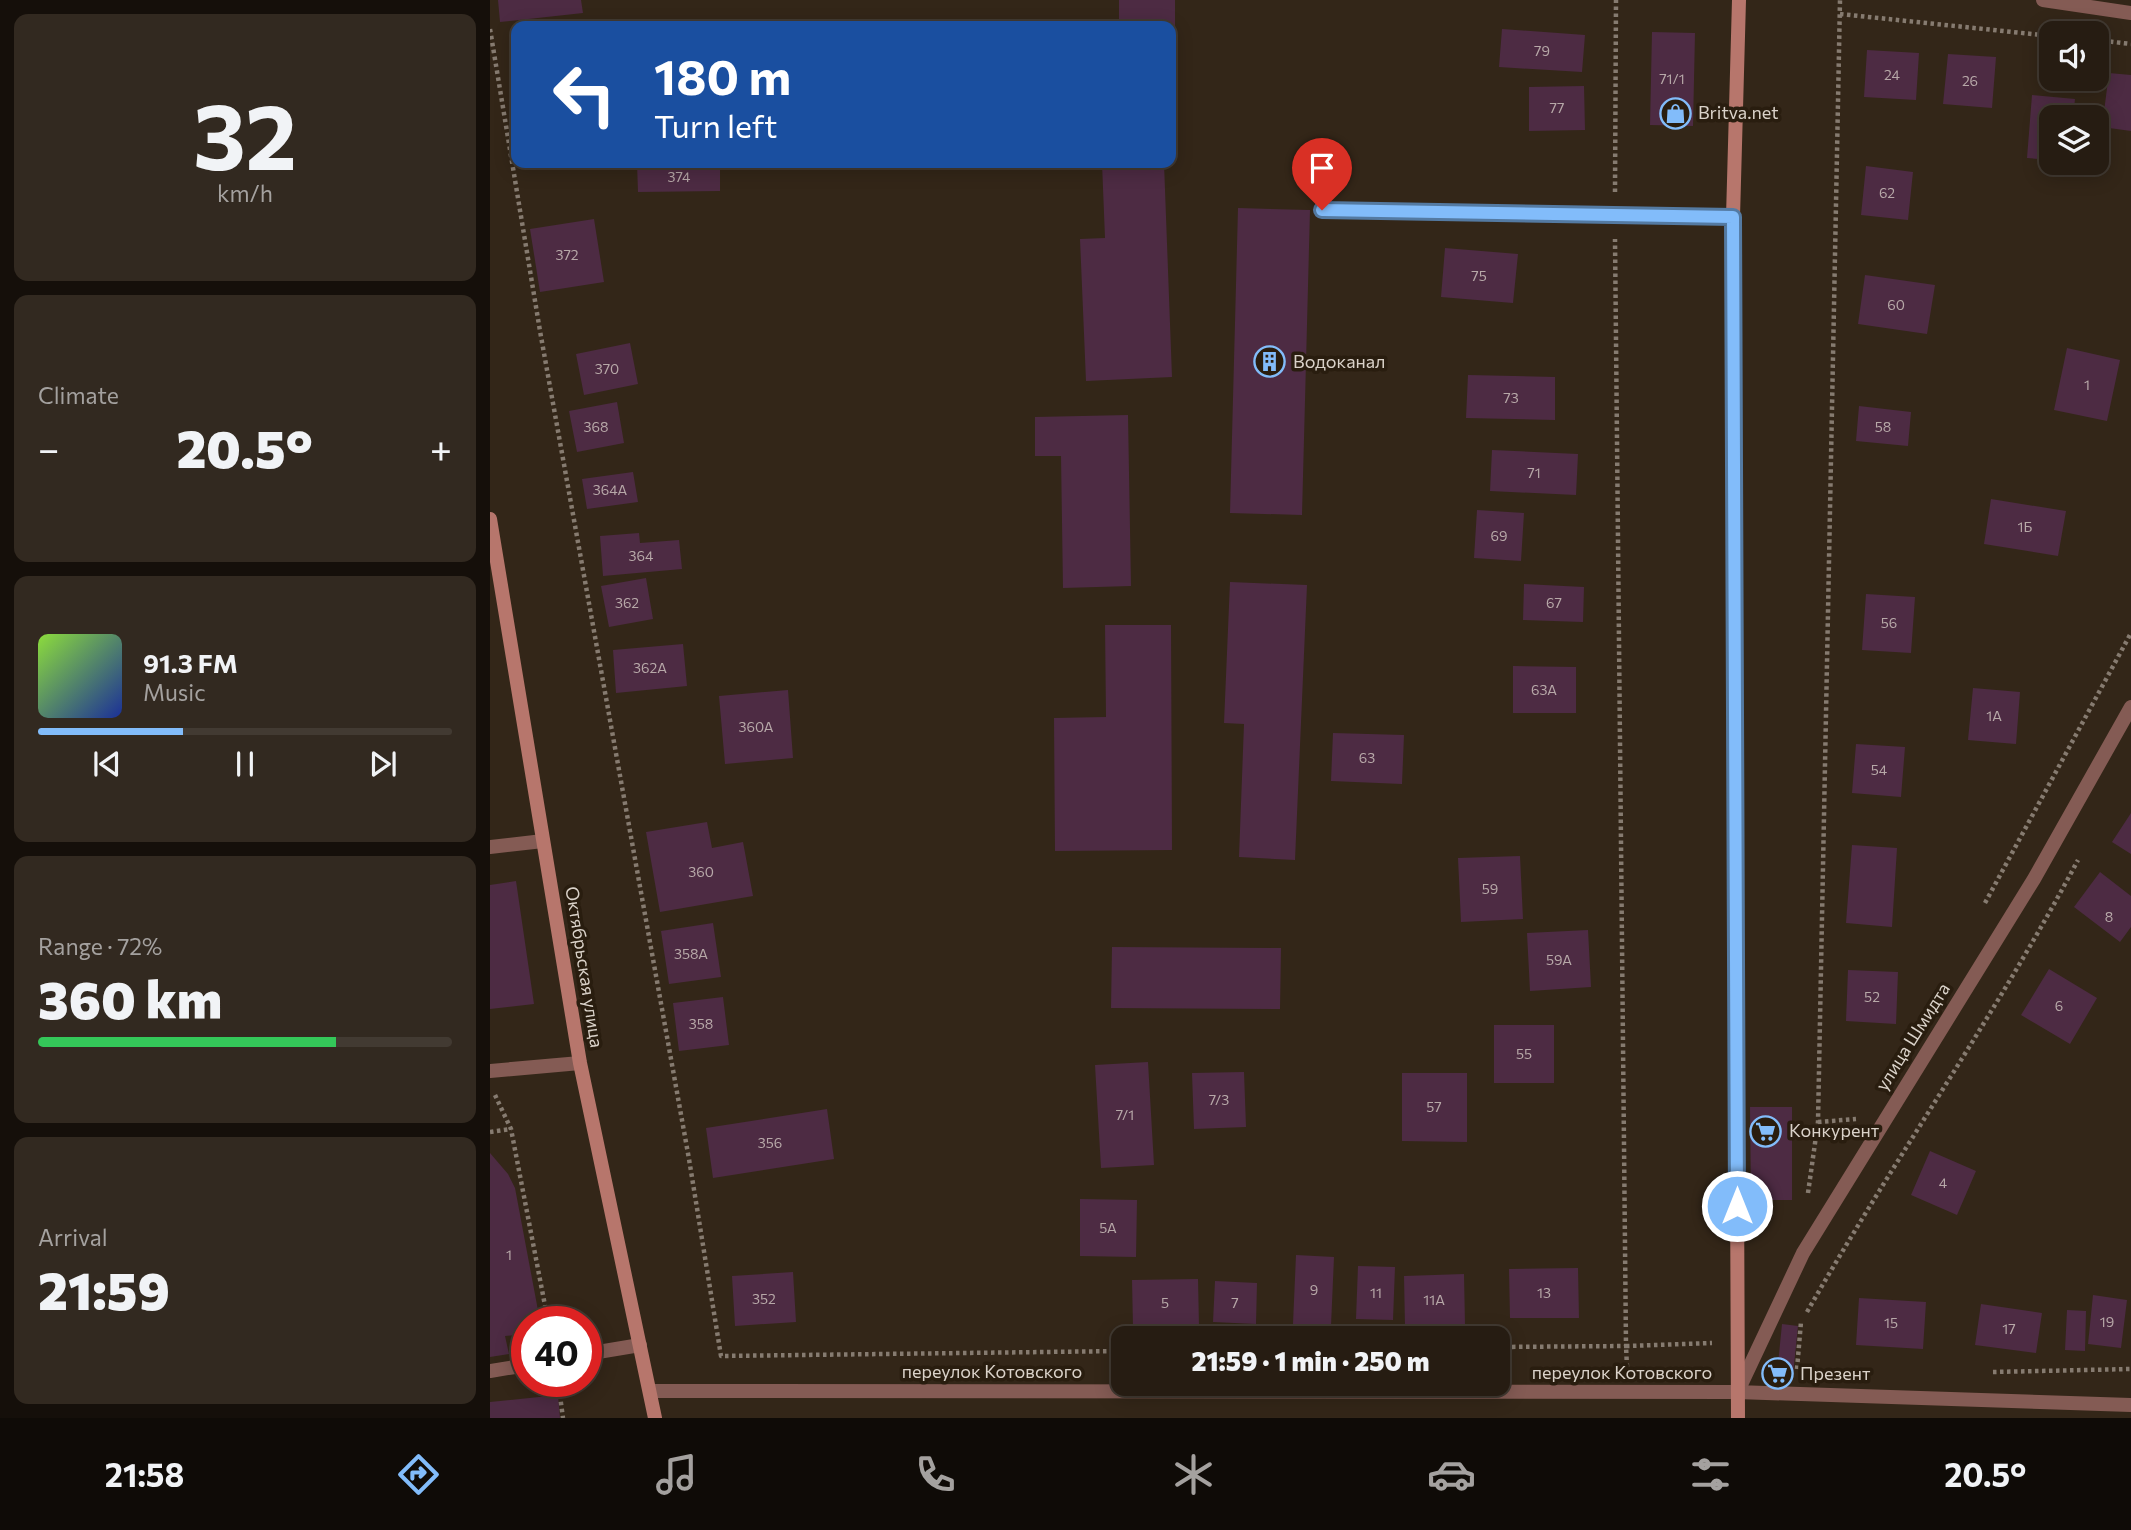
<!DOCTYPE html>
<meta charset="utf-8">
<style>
:root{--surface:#261c12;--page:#322920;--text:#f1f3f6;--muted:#a4a19f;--line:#423a32;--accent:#82bcfa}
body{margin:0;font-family:Commissioner,sans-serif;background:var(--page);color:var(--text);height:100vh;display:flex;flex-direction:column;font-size:26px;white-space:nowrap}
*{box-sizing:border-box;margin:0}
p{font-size:23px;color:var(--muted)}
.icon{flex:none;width:38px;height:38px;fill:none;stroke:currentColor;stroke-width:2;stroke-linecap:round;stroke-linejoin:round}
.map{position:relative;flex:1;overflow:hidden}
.panel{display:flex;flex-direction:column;gap:14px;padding:14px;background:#150f0a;width:490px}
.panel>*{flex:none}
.hud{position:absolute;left:21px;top:21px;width:665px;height:147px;border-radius:14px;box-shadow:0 4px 18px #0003,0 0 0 2px var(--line);background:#1a4fa0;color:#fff;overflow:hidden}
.buttons{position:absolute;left:1549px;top:21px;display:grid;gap:14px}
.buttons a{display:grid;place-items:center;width:70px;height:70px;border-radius:14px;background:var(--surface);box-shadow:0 4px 18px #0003,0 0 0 2px var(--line);font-size:35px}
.speed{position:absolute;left:21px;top:1306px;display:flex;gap:14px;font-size:35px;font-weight:700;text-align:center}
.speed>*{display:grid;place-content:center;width:91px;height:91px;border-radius:50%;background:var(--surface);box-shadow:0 4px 18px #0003,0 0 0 2px var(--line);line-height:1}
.speed .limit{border:10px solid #d22;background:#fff;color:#111}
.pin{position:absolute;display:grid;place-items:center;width:60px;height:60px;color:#fff;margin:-72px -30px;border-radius:50% 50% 50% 0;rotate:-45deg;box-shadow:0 0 7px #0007}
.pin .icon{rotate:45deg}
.me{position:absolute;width:77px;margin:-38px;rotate:0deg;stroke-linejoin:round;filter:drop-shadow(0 0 5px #0008)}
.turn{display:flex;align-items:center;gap:24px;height:147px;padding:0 28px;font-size:32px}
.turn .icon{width:91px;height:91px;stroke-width:2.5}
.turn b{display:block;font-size:49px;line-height:60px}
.big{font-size:52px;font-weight:800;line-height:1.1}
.panel .card{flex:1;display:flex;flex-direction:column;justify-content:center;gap:10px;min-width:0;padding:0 24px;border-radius:14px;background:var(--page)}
.panel .dial{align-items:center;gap:0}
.dial b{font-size:91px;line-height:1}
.song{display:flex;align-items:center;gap:21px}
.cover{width:84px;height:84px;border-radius:10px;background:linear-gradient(135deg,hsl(90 70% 55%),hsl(230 70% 35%))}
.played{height:7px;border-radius:4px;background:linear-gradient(90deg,var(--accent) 35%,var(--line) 35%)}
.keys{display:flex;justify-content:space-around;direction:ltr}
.heat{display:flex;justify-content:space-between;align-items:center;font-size:38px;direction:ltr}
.charge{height:10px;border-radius:5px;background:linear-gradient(90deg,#34c759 72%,var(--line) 0)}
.trip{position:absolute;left:621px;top:1326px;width:399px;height:70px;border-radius:14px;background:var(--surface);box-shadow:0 4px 18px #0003,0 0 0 2px var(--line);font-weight:800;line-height:70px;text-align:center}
.tab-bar{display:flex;height:112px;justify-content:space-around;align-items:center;background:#0f0b07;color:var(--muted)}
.tab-bar .icon{width:49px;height:49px}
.tab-bar .selected{color:var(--accent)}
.tab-bar b{font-size:32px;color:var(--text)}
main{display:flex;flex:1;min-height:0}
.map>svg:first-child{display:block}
.building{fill:#4d2b43}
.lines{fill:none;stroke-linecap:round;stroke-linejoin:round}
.path{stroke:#867b70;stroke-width:4.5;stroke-dasharray:3.5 3.5;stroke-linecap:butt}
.lane{stroke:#845b54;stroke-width:14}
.street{stroke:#845b54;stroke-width:14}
.secondary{stroke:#b7766c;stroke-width:14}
.route-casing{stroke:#547aa2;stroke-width:18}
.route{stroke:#82bcfa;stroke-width:12}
.labels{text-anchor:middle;stroke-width:7;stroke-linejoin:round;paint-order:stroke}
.number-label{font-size:14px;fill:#b7a8a8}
.poi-label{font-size:18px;fill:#dad2c9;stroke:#291d0f;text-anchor:start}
.street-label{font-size:18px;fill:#dad2c9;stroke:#291d0f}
</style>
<main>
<section class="panel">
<div class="card dial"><b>32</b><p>km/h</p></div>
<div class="card"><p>Climate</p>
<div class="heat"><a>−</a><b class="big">20.5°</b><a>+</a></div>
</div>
<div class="card">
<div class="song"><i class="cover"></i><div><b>91.3 FM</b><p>Music</p></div></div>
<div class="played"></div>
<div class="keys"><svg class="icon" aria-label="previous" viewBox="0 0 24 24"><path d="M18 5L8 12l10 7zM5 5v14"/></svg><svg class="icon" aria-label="pause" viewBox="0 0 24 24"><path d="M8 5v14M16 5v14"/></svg><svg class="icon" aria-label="next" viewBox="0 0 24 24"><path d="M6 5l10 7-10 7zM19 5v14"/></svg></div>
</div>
<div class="card"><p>Range · 72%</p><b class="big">360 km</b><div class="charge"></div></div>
<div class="card"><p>Arrival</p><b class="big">21:59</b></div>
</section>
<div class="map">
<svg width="1641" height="1418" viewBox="0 0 1641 1418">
<rect width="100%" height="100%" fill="#332618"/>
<path class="building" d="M8,0h83l2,13 -83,9z
M629,0h56v45h-4v-19h-52z
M1012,29l83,6 -3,37 -83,-5z
M1162,32l43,1 -2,93 -43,-1z
M1377,50l52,3 -3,47 -52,-3z
M1458,54l48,3 -4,51 -49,-4z
M1619,73l22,2v56l-29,-4z
M1094,86l1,44 -56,1v-44z
M1542,95l43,4 -2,18h-22v43l-24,-2z
M147,163h83v28l-82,1z
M612,163h62l8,214 -86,4 -6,-142 25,-1z
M1376,166l47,6 -5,48 -47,-5z
M748,208l72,2 -8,305 -72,-2z
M104,219l10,63 -64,10 -10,-63z
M955,248l73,6 -5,49 -72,-6z
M1375,275l70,10 -8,49 -69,-10z
M140,343l8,41 -54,11 -8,-41z
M1577,348l53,12 -13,61 -53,-11z
M978,375l87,2v43l-89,-2z
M127,402l7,41 -47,9 -8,-41z
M1369,406l52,6 -3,34 -52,-5z
M638,415l3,171 -68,2 -2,-132h-26v-39z
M1002,450l86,4 -2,41 -86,-4z
M143,472l5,30 -51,7 -5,-30z
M1501,499l75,12 -8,45 -74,-12z
M987,510l47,3 -3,48 -47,-3z
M149,533l1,10 39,-3 3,29 -79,7 -3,-40z
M156,578l7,41 -44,8 -8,-41z
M740,582l77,3 -12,275 -56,-3 5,-133 -20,-1z
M1034,584l60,3 -1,35 -60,-2z
M1376,594l49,3 -4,56 -49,-3z
M615,625h66l1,225 -117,1 -1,-133 52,-1z
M193,644l4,42 -71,7 -3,-43z
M1023,666l63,1v46h-63z
M1483,688l47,4 -4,52 -48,-4z
M298,690l5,68 -68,6 -6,-68z
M843,733l71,2 -2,49 -71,-3z
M1366,744l49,3 -4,50 -49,-4z
M1641,813v41l-19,-12z
M217,822l5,26 31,-6 10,54 -93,16 -14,-80z
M1362,845l45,3 -5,79 -46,-4z
M1030,856l3,63 -62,3 -3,-64z
M1610,872l31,24v31l-11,15 -46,-35z
M26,881l18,123 -44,5v-124z
M223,923l8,54 -52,7 -8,-53z
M1098,930l3,57 -61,4 -3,-58z
M622,947l169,1 -1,61 -169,-1z
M1559,969l48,29 -27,46 -49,-29z
M1358,970l50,2 -2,52 -50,-3z
M233,997l6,48 -50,6 -6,-48z
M1004,1025h60v58h-60z
M658,1062l6,103 -53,3 -6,-103z
M754,1072l2,55 -52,2 -2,-56z
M912,1073h65v69l-65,-1z
M1260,1107h42v93h-41z
M337,1109l7,50 -121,19 -7,-50z
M1440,1151l46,20 -19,44 -46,-20z
M0,1153l18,21 7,14 25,133h-13v13l-22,2 4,18 -19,3z
M590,1199l57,1 -1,57 -56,-1z
M806,1255l38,2 -3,69 -38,-2z
M868,1266l37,1 -2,53 -37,-1z
M1088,1268l1,50h-69l-1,-49z
M303,1272l3,50 -61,4 -3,-50z
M974,1274l1,51 -60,2 -1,-51z
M708,1279l1,47 -66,1 -1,-47z
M725,1281l42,2 -1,41 -43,-2z
M1603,1295l34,5 -6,48 -33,-4z
M1369,1298l67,4 -3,47 -67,-4z
M1491,1304l61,9 -6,40 -61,-8z
M1577,1310l19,1 -1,40 -20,-1z
M1292,1324l16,2 -5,49 -16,-1z
M68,1395l2,23h-70v-16z"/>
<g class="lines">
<path class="path" d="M1350,14l211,22
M0,29l50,302 149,828 32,197 403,-5
M1606,40l35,4
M1125,192l1,-192
M1495,903l146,-270
M5,1095l16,34 37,192
M1328,1122l38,-3
M0,1132l21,-3
M1318,1193l10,-71 22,-1122
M1317,1312c87,-153 189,-297 271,-452
M1008,1347l128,-1 -11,-1107
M1137,1367l-1,-21 86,-3
M1307,1369l4,-47
M1503,1372l138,-3
M68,1381l5,37"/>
<path class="lane" d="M832,210l411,7
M0,847l53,-6
M96,1354l54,-9
M0,1371l37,-6"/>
<path class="street" d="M1553,0l88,13
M0,1071l90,-8
M160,1391l1087,1 394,13
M1248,1391l65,-138 231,-374 97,-172"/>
<path class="secondary" d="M0,519l90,544 75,355
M1248,1418l-5,-1201 6,-217"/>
</g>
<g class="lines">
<defs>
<path id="route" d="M832,210l411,7 4,989"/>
</defs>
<use href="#route" class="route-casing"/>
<use href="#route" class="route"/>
</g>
<defs>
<symbol id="shop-ring" viewBox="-11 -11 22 22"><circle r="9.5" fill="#291d0f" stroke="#82bcfa" stroke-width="1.5"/><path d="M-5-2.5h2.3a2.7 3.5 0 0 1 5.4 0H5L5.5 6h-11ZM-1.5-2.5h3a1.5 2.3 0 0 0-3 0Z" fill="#82bcfa"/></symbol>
<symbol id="building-ring" viewBox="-11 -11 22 22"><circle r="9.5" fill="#291d0f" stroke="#82bcfa" stroke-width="1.5"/><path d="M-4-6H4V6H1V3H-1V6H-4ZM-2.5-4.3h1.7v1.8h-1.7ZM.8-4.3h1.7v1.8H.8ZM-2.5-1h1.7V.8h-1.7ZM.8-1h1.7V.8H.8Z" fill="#82bcfa"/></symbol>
<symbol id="supermarket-ring" viewBox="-11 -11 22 22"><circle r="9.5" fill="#291d0f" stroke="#82bcfa" stroke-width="1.5"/><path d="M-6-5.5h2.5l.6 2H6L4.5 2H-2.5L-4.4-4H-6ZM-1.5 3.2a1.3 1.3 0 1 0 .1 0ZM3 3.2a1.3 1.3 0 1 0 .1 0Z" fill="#82bcfa"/></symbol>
</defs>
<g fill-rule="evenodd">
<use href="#shop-ring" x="1168" y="96" width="35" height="35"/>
<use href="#building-ring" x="762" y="344" width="35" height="35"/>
<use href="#supermarket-ring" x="1258" y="1114" width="35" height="35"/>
<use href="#supermarket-ring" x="1270" y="1356" width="35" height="35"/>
</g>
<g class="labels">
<g class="number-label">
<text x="1052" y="56">79</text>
<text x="1402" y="80">24</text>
<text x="1182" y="84">71/1</text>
<text x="1480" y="86">26</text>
<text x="1067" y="113">77</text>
<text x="189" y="182">374</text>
<text x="1397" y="198">62</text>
<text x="77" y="260">372</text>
<text x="989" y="281">75</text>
<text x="1406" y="310">60</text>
<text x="117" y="374">370</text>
<text x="1597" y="390">1</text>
<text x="1021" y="403">73</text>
<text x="106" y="432">368</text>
<text x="1393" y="432">58</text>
<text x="1044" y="478">71</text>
<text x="120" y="495">364А</text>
<text x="1535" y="532">1Б</text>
<text x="1009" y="541">69</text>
<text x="151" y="561">364</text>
<text x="137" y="608">362</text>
<text x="1064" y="608">67</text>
<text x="1399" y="628">56</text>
<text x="160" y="673">362А</text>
<text x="1054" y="695">63А</text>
<text x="1504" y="721">1А</text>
<text x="266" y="732">360А</text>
<text x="877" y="763">63</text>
<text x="1389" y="775">54</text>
<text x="211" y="877">360</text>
<text x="1000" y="894">59</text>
<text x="1619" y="922">8</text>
<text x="201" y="959">358А</text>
<text x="1069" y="965">59А</text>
<text x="1382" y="1002">52</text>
<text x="1569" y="1011">6</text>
<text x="211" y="1029">358</text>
<text x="1034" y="1059">55</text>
<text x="729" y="1105">7/3</text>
<text x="944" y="1112">57</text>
<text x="635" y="1120">7/1</text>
<text x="280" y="1148">356</text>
<text x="1453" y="1188">4</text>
<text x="618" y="1233">5А</text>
<text x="19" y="1260">1</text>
<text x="824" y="1295">9</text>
<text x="886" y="1298">11</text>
<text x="1054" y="1298">13</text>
<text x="274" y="1304">352</text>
<text x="944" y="1305">11А</text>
<text x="675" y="1308">5</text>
<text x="745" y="1308">7</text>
<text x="1617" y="1327">19</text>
<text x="1401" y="1328">15</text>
<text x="1519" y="1334">17</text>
</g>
<g class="poi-label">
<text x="1208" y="119">Britva.net</text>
<text x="803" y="368">Водоканал</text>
<text x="1299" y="1137">Конкурент</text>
<text x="1310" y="1380">Презент</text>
</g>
<g class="street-label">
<text transform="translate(94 967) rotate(81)" y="6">Октябрьская улица</text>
<text transform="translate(1423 1037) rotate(-58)" y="6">улица Шмидта</text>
<text x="502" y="1378">переулок Котовского</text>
<text x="1132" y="1379">переулок Котовского</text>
</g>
</g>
</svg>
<div class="buttons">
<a><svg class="icon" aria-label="sound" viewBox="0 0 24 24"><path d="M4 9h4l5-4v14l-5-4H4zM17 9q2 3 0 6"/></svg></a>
<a><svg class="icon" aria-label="layers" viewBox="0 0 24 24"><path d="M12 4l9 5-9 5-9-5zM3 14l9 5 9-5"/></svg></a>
</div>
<div class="speed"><div class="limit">40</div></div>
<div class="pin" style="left:832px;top:210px;background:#d93025"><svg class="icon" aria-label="arrive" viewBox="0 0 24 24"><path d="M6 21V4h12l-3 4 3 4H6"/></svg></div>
<svg class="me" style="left:1247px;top:1206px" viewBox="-20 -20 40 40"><circle r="17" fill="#82bcfa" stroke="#fff" stroke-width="3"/><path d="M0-11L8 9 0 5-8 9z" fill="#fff"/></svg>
<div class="trip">21:59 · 1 min · 250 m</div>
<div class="hud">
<div class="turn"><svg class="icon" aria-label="left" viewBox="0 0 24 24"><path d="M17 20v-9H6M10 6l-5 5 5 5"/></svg><div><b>180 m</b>Turn left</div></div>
</div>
</div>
</main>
<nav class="tab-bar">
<b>21:58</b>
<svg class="icon selected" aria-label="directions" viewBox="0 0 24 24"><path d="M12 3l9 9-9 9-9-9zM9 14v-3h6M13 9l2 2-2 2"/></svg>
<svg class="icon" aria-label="music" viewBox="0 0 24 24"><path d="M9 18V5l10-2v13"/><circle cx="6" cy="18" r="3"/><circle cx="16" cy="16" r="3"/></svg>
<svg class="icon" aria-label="phone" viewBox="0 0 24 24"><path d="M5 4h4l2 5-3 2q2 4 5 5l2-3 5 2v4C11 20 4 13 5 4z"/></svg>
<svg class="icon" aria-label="climate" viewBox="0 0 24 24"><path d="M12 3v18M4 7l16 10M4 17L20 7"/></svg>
<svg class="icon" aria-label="car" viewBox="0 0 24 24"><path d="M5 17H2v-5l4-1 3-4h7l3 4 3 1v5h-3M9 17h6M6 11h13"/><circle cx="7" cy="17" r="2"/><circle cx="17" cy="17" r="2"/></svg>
<svg class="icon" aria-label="filters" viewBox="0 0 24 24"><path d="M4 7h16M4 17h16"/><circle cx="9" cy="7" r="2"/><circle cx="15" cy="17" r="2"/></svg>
<b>20.5°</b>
</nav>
